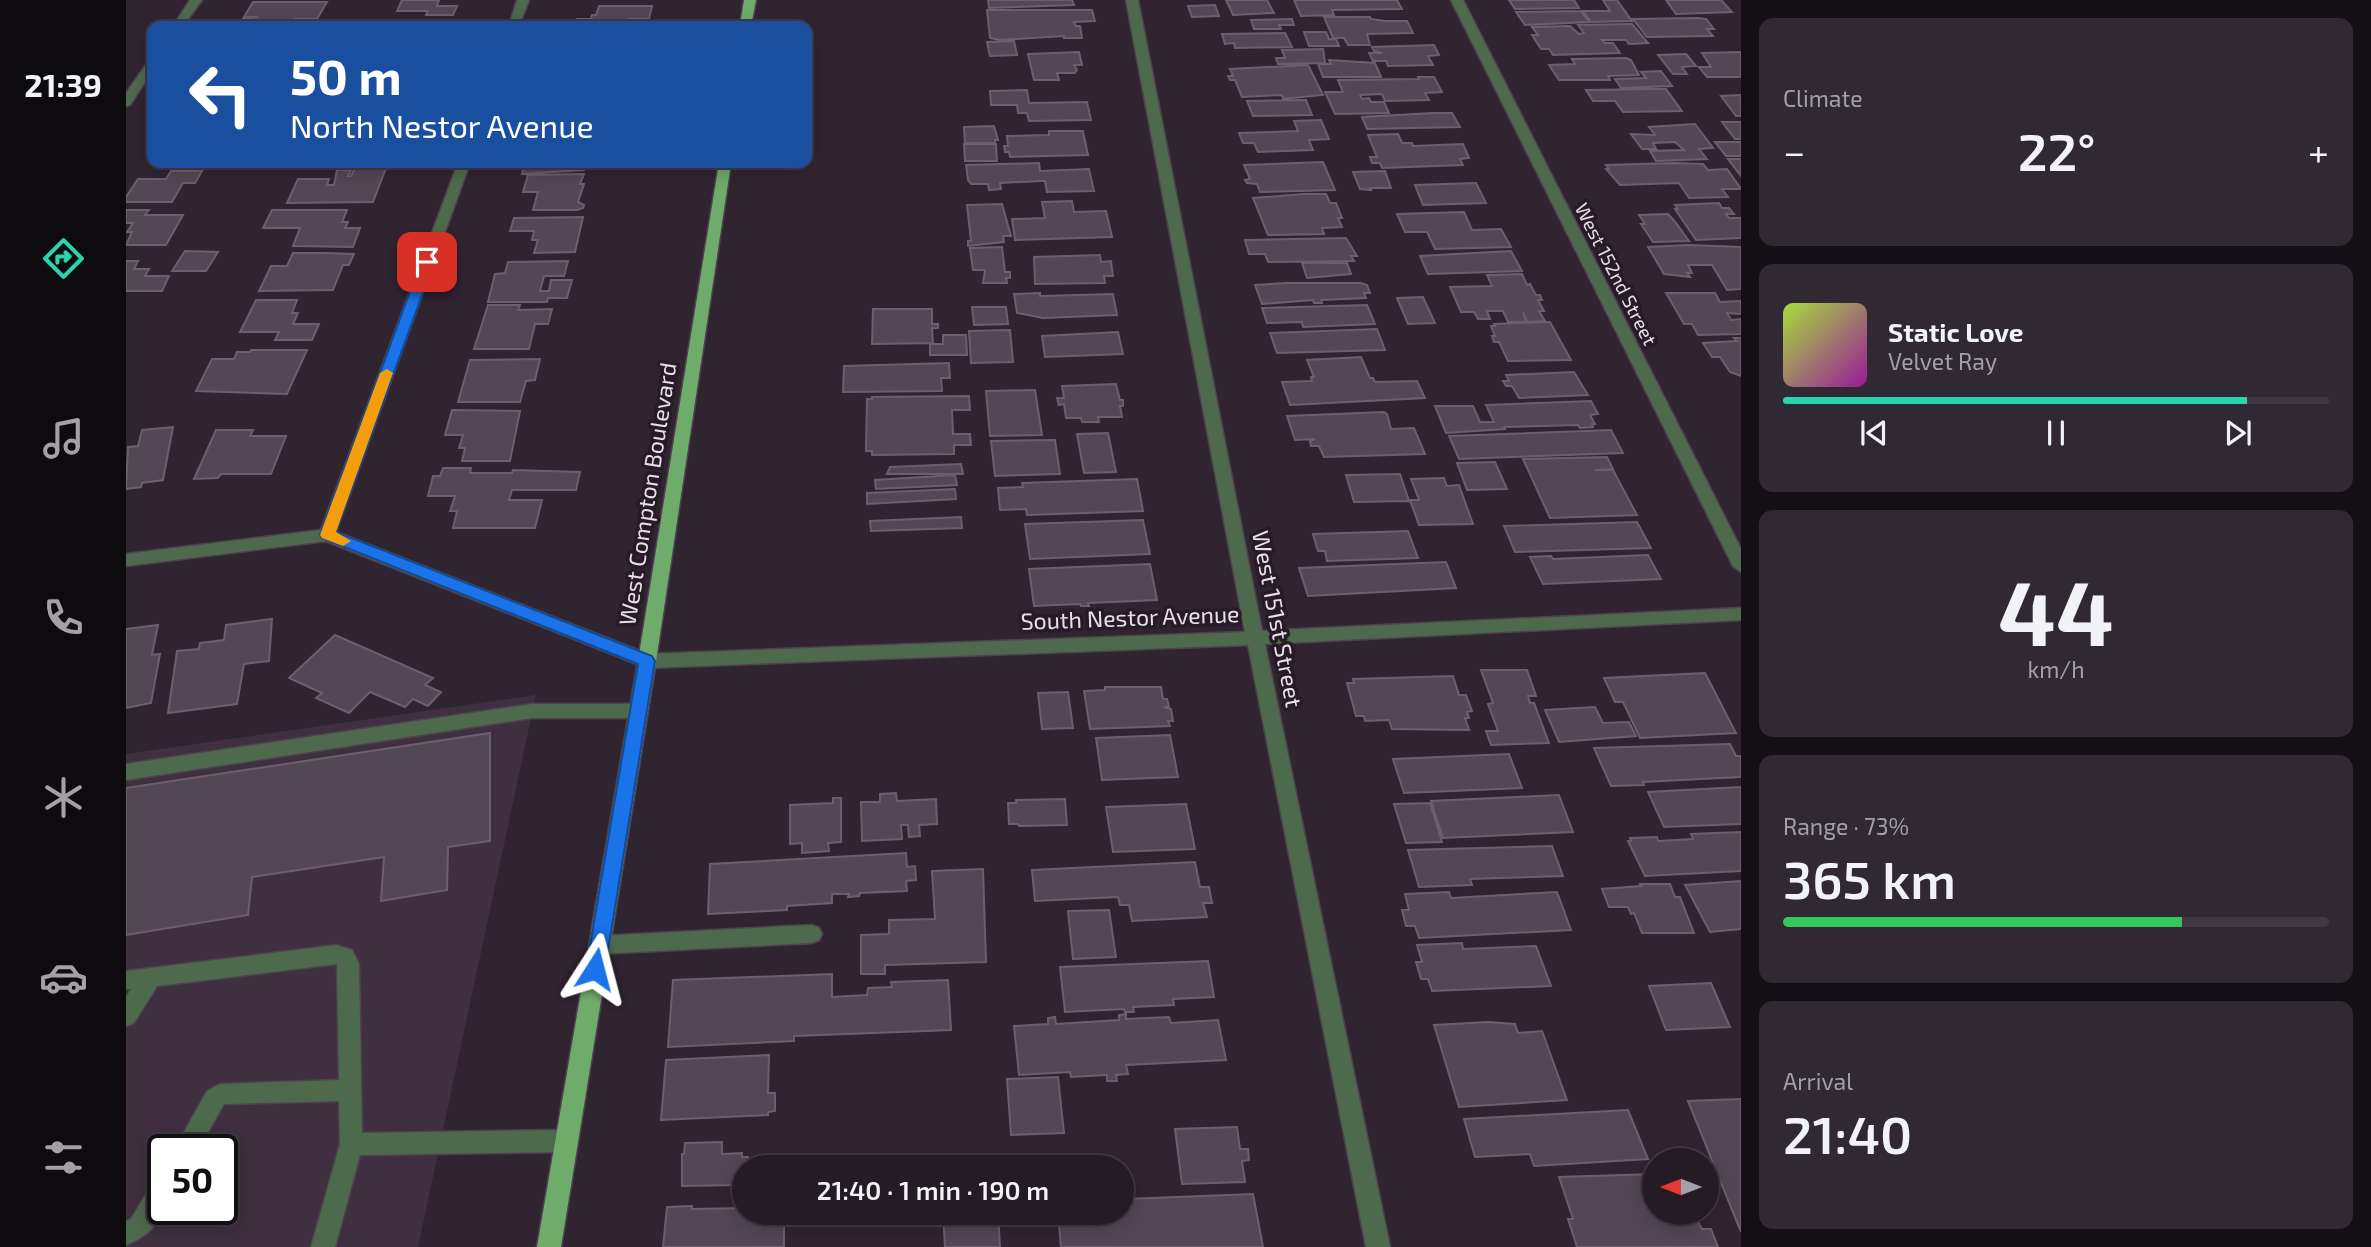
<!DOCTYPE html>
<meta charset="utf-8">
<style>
:root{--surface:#241b25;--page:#302832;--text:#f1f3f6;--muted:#a3a1a7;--line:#413942;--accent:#29d5ac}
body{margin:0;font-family:"Exo 2",sans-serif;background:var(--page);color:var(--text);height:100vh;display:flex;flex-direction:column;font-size:26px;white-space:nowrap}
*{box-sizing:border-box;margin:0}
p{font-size:23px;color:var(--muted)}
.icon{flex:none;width:38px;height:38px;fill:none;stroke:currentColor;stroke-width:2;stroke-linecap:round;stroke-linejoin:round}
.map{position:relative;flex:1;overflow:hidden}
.side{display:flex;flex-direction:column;gap:18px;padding:18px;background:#140f14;width:630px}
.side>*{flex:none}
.guide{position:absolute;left:21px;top:21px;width:665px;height:147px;border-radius:14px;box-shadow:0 4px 18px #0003,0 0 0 2px var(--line);background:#1a4fa0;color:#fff;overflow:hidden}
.needle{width:46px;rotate:270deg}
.buttons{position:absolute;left:1516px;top:1148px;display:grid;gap:14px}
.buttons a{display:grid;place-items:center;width:77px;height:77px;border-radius:50%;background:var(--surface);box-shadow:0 4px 18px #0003,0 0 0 2px var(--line);font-size:35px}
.speed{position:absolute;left:21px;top:1134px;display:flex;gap:14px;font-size:35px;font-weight:700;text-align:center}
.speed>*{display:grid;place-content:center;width:91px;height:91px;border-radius:50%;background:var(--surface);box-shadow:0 4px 18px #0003,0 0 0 2px var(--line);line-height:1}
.speed .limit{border:4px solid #111;border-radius:10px;background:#fff;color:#111}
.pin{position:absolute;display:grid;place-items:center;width:60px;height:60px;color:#fff;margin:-30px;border-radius:14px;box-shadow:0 4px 10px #0006}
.me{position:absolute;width:77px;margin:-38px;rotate:9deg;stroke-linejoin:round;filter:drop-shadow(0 0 5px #0008)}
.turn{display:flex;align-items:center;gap:24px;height:147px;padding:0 28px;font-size:32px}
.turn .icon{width:91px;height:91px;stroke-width:2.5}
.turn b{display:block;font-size:49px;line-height:60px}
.big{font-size:52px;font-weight:600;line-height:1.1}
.side .widget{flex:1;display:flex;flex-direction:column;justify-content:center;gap:10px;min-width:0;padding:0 24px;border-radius:14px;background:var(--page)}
.side .dial{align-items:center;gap:0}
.dial b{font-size:91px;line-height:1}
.song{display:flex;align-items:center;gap:21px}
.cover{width:84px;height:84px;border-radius:10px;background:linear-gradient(135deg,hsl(80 70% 55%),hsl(300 70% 35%))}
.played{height:7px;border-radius:4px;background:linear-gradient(90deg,var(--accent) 85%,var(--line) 85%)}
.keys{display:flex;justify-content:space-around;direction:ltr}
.heat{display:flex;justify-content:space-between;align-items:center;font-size:38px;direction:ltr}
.charge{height:10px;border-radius:5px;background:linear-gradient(90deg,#34c759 73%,var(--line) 0)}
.trip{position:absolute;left:606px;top:1155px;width:402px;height:70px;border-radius:35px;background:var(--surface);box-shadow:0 4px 18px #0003,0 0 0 2px var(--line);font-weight:600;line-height:70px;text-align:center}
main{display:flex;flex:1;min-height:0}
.dock{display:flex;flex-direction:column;width:126px;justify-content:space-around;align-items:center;background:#0e0b0f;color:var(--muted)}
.dock .icon{width:49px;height:49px}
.dock .on{color:var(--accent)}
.dock b{font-size:32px;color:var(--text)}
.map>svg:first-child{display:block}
.built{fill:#3f2f40;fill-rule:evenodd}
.building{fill:#534755;stroke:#6c5f6d;stroke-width:2}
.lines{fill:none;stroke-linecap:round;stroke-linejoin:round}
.minor-casing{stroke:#4d424e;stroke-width:3}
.major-casing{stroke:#4d424e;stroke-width:3}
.minor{fill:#4e6a4c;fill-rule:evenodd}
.major{fill:#6fab6b;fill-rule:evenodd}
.route{fill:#1a73e8;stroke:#114b97;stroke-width:2}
.slow{fill:#f59e0b}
.labels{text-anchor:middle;stroke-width:7;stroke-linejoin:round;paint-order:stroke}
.far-street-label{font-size:19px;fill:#e8e0e8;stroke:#261b27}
.street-label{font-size:23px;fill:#e8e0e8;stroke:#261b27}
</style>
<main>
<nav class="dock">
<b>21:39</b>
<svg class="icon on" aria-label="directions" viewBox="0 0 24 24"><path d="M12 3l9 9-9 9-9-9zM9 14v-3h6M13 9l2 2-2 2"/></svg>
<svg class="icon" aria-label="music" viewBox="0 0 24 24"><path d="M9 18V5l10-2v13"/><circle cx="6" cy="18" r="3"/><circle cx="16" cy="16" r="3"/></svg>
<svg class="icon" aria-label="phone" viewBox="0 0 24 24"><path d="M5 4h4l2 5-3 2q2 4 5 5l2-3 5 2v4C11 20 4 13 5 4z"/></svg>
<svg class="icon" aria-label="climate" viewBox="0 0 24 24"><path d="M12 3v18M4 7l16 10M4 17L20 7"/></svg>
<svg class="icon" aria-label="car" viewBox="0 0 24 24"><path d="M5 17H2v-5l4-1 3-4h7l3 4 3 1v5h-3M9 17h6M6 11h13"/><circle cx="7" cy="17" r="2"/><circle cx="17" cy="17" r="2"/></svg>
<svg class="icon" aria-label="filters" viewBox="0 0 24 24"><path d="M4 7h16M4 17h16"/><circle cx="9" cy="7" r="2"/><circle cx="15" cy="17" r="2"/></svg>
</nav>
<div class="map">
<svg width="1615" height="1247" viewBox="0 0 1615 1247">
<rect width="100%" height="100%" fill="#302431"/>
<path class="built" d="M410,695l-118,552h-292v-493zM37,1150h59v59h-59z"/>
<path class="building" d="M276,0h37l-2,6h20l-4,9h-27l2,-4h-31z
M862,0h84l2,5 -85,3z
M1100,0h41l7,13 -41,2z
M1168,0h103l5,9 -70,1 2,5 -33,1z
M1383,0h65l5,8 -64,1z
M1477,0h14l15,21 -41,1 -8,-11h27z
M1540,0h55l11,12 -56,2z
M127,2h74l-10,17h-22l-3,6 -52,-1 3,-5 15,-2h-14z
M1089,5l4,11 -27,1 -4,-11z
M473,6h53l-3,13h-21l-2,7h-51l2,-7h14l1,-4h4z
M861,10h105l3,11 -21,1 2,4h4l2,12h-18v-2l-65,4 -9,-2z
M1455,11l8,11 -64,3 -9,-13z
M1198,17h46l1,2 14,2h22l6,12 -46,1 3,11h-22l-4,-7h-11z
M1572,18l8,1 8,10h-7l6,7 -66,1 -14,-18z
M1166,19l2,6h-15l2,4h-27l-3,-9z
M1506,24l16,19 -19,1 -3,-4h-24l3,3h8l7,10 -67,2 -4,-6h-8l-9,-14h6l-6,-8 38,-1 9,8 5,-1 -6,-8z
M1178,32h22l3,7h7l3,7h-30z
M1159,33l7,14 -57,1 -1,-5 -9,1 -3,-10z
M888,41l3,14 -27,1 -3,-14z
M1308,45l5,10 -11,1 5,9 -45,1 -2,-5h-13l-4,-8h13l-8,-2 -2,-4z
M1197,49l2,14 -47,1 -2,-6h9l-3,-8z
M953,52l3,13h-8l3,5 -2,3h-18l2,7h-25l-6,-26z
M1615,52v25h-34l-8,-10h12l-9,-14z
M1560,54l10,12 -14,1 5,7h-14l-15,-19z
M1500,58l5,2 8,15 -31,1 2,4h-51l-10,-15 26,-1 -3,-5z
M1203,60l46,3 6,14h-58l-5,-13h13z
M1182,65l15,30 -40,4 -1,-4 -40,2 -7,-17h-5l-2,-4h5l-3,-7z
M1535,71l11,15 -51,2 -6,-9 31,-1 -5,-6z
M1292,77h16l8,15 -17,1 4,7 -44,1 -3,-7 -22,1 2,4 7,-1 2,4h13l5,11 -54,1 -10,-22h18l-5,-12 81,-1z
M1527,89h13l16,22 -59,1 -8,-11h-22l-7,-11z
M901,90l2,13 58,-1 4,18 -62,1 -2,-8h-9l-1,-8h-26l-1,-14z
M1615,95v21h-5l-15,-20z
M1180,100l6,15 -59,1 -6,-15z
M1307,113h19l8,14 -93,2 -5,-12z
M1195,120l8,19 -20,1 4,10 -55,2 -4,-9h-11l-4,-10 59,-2 -4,-10z
M1596,122h19v17h-6z
M1569,124l18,24 -14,1 8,10 -51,2 -6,-10 34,-1 -9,-8 -22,1 3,6h-14l-11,-15 24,1 -6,-8z
M868,126l4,14h-3v3h-30l-1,-16z
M923,131h34l5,24 -78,2 -1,-5h-4l-1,-6h4l-1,-10 42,-1z
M1272,134l4,9h10l1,3 50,-2 6,14 -9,1 3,6 -81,3 -2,-5h-8l-2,-6h7l-9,-22z
M1589,142h26v14h-15z
M838,144h32l1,17h-32z
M1602,159h13v17z
M1197,162l12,28 -75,2 -3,-8 -10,-1 -2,-3 5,-1 -6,-14z
M399,163h61l-2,7 -62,4z
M913,163l1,8 49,-2 5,22 -47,1 -2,-11h-4l-41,2 1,6 -12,1 -1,-6h-17l-3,-4 -2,-15z
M1548,163l29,1 5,6 19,-1 14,20h-19l6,8 -39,1 -10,-15 -59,2 -14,-16h3l-3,-4z
M229,168h31l-13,34 -86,1 11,-24h31l-2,6h7l3,-15h14l-3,6h3z
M45,171h31l-7,12h-12l-11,19h-46v-5l12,-18h28z
M1259,171l6,17h-21l1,2 -11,-1 -7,-17z
M458,174l-4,10h4l-6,18 6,3 -1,3 -6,2h-44l5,-18h-15l5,-17z
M1350,183l10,20 -63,2 -8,-20z
M1177,194h23l4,9h6l6,15h-4l4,9 -20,1 2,6 -56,1 -15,-37z
M946,201l2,11 32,-1 6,26 -97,3 -3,-21 33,-1 -3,-16z
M1593,203l3,5h7l5,6h-8l3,4h12v20l-45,2 -21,-31h3l-3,-4z
M876,204l9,32h-8l1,6 -36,4v-5h3l-4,-36z
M0,210h23l-4,5h38l-17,30h-40l6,-13h-5l6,-9h-7z
M146,210h75l-5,12h6l-3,6h15l-7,19 -60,-1 7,-18h-37z
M1338,212l8,18 29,-1 10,18 -76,2 -8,-17h-22l-8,-18z
M1542,214l8,9 13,18 -36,1 -12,-18h4l-6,-9z
M457,217l-8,35 -41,1 4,-13h-6l2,-9h-24l4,-13z
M1220,238l11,18h-6l3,5 -86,1 -3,-8h-16l-4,-14z
M1562,245l53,2v42l-14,1 -15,-25h-24l4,8h-5l3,4 -26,-3 -16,-27z
M876,247l3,25h5v6h-4l1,5h-24l2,-13h-12l-3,-22z
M59,251l33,1 -12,19h-34z
M1385,251l11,20 -94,3 -8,-18z
M167,253h32l29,1 -5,11h-6l-10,25 -74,1 12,-25h16z
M974,255l1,7 10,-1 2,15h-9l1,7 -70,1 -1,-27z
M0,261h12l-4,8h15l-4,7h24l-7,15h-36z
M442,261l-4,15h-20l-4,15h9l2,-11h21l-5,18h-19l-1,4h-59l7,-28 10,-1 3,-11z
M1176,263h45l4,11 -44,4z
M1396,274l5,11 3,-1 6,11h4l2,5h-4l6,11h-5l6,10 -18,1 -4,-10 3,10h-18l-5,-11h-16l3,8h-12l-4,-7h-13l-11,-25 42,-1 -5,-11z
M1160,283h75l6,2 3,8h-6l2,5 -45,2 1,3h-8l-1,-3 -51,4 -7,-19z
M914,293v3l73,-2 4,21 -74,3 -26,-5 -3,-19z
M1540,293h49l5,9 21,-1v13l-14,-1 4,7 10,-1v15l-43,1 -6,-11h-8z
M1297,297l12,26 -27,1 -11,-26z
M130,300h41l-5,13h6l-5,11h26l-7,16h-37l4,-8h-39z
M362,305h32l-2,5 34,-1 -4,15h-13l-6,25h-55z
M1241,305l8,19 -72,3 -1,-5 -35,1 -5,-15z
M846,307h34l2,17 -34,1z
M747,309h59v15h6v4h-6l1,15 -61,1z
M1424,322l21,38 -63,1 -9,-19h-5l-2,-6h3l-4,-10h4l-1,-2z
M1251,329l8,21 -108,3 -7,-20z
M884,330l3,32 -42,1 -2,-32z
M992,332l5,22 -78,3 -3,-21z
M817,335h23l1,20h-37v-11h13z
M1608,338h7v38l-11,-4 -10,-15h-8l-9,-14 34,-2z
M125,350h56l-20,44 -91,-3 16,-32h22l3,-7h13z
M1235,357l9,21h3l2,4 42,-1 8,17 -135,7 -8,-23 30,-1 -1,-4h3l-7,-17z
M414,359l-5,21 -9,1 -6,21h-62l12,-42z
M823,363l1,15h-9l1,13 -99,1 1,-26z
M1448,372l14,23 -69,3 -7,-12h-6l-3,-5h6l-3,-6z
M990,384l4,16h3v6h-3l2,11h-24l1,5h-17l-1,-4h-15l-2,-14 -5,1 -2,-7h7l-2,-12z
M909,390l7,45 -52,1 -4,-45z
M843,396l1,14h-18l1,24h17l1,11h-17v9l-82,1v-4h-6l1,-52h5v-2z
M1465,401l7,13 -8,1 5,9h-3l1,3 -13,1 -2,-3 -74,2 1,2 -59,4 -11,-27h38l7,16h14l-8,-17z
M326,410l68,1 -10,50h-48l3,-13h-6l4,-13h-18z
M1258,412l3,2 4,15 23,-1 11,26 -101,3 -5,-11h-8l-1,-5 5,-2 -20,1 -8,-24z
M47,427l-10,53 -21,3 -1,4 -15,2 2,-42 10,-1 4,-16z
M90,430h37l-3,6h36l-15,38h-50l-3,4 -24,1z
M1485,430l12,23 -164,6 -10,-23z
M982,433l8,39 -32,1 -7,-39z
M929,440l5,34 -65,2 -4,-35z
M1481,457l6,12 -18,1h18l24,45 -87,3 -27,-59z
M1369,462l12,27 -40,1 -10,-27z
M835,464l2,10h-76l3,-7z
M317,468h28l-1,5h42l1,-3 67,2 -4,18h-64l-3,10h33l-7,28h-82l4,-17h-7l5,-15h-27l5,-20h7z
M1274,474l9,27 -55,1 -8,-27z
M829,475l2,10 -81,4 -1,-9z
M1318,478l3,8 12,-1 14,39 -54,1 -9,-25h9l-8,-21z
M1011,479l6,32 -116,4 -1,-6 -26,1 -2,-22 25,-1 -1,-4z
M829,489l1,10 -89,5v-11z
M835,517l1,11 -91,3 -1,-10z
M1017,520l7,34 -120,5 -5,-35z
M1511,522l14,26 -136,4 -11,-26z
M1282,531l10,27 -91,3 -2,-10h-7l-5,-17z
M1522,555l13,24 -118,5 -13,-27 21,-1 2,3z
M1320,562l10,26 -148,8 -9,-28z
M1024,564l7,36 -69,3 1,3h-8l-1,-2 -46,2 -5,-37z
M146,619l-3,42 -25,3 -7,40 -69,9 9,-62 22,-2 1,-6 24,-3 2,-15z
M32,625l-6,30 8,-1 -9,49 -25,5v-79z
M209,635l98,43 -8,7 16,7 -13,14 -15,-7 -8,8 -35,-15 -21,21 -33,-15 6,-5 -33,-15z
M1355,670h46l9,26h-8l2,7h4l15,40 -58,2 -5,-14h12l-10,-27 5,-1z
M1579,673l31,60 -96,5 -17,-36h-8l-11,-24z
M1327,676l6,19h7l6,16 -5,1 2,6h-4l4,12 -77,-1 -3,-9 -24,1 -1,-5h-8l-9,-33h7l-1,-4z
M979,687h56l2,12h4l2,8h-5l7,2 2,12h-5l2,5 -80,3 -6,-38 21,-1z
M942,692l5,36 -31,1 -4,-36z
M1469,707l8,16 26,-1 7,14 -77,6 -14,-32z
M364,733v108l-42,6 -1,43 -66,11 3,-44 -132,20 -4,38 -122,20v-147z
M1044,735l8,42 -76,3 -6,-42z
M1604,744l6,12h5v21l-98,5 1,3 -33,1 -17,-38z
M1383,754l13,34 -118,5 -11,-34z
M1615,787v37l-77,3 -16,-35z
M770,793l1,8 39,-2 1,25 -18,1 1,11 -11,1 -1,-12h-7l1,14 -40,2 -1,-39h19v-8z
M1433,795l14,37 -130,6 -12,-37z
M707,798h8v44l-13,1 1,8 -27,2v-10l-12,1v-39l43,-2z
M939,799l2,26 -48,1 -1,-2h-9l-1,-21h8v-3z
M1304,803l12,39 -36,1 -12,-39z
M1060,804l9,45 -82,3 -7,-45z
M1615,832v39l-96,5 -17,-35h3l-1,-3 27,-1 1,4 35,-2 -2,-5z
M1426,846l11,30 -93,3 2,6 -53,2 -11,-37z
M780,853l1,14 8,-1 1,14 -10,1 1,10 -47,2 -1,3 -11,1 1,-3h-17v9l-45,3v4l-79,4 2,-50z
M1069,862l5,25h9l3,16h-9l4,14 -75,4 -3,-16h-9l-2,-8 -83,4 -3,-31z
M857,869l3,93 -101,3v9h-24v-39l28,-1v-14l46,-1 -3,-48z
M1615,881v48l-31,3 -25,-47z
M1514,884h30l5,13h5l14,36h-52l-8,-20 -3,1 -3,-7h-19l-7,-18 39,-3z
M1323,892l2,6 106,-6 14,38 -152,8 -4,-12h-9l-4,-16h7l-4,-16z
M983,910l7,47 -43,2 -5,-48z
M1336,943l1,6 73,-3 15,40 -119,5 -4,-12h-7l-5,-17h6l-5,-17z
M1082,961l6,36 -41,2 1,6 -41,2 1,5h-9l-1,-3 -59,3 -5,-45z
M706,974v23l35,-2 1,-7 24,-1 -1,-5 57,-2 3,50 -157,6v5l-126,6 5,-67z
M1585,983l19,44 -64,3 -17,-44z
M1000,1014v5l43,-2 2,6 47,-3 8,40 -100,5 2,9 -12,1 1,6h-10v-6l-36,2 -1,-5 -51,3 -5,-49 34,-2v-6l7,-1 1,7 63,-4v-5z
M1362,1022l27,2 3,9 24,-2 25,69 -108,7 -25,-82z
M643,1055l-1,38h7v18l-7,1v3l-107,5 5,-60z
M932,1077l6,56 -53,2 -4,-56z
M1615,1099v133l-53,-131z
M1502,1110l20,49 -114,7 -4,-12 -55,3 -11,-38z
M1111,1127l3,22h8l1,11 -7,1 3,21 -63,2 -7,-55z
M596,1142v12l20,-1v4h6l-1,10h-3l-4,18 -58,1v-32h2l1,-11z
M1528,1174v39h39l9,16h9l7,18h-141l-9,-28h5l-14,-42z
M1127,1194l10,53h-202l-3,-34h64v-9h5l-1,-5z
M566,1206v3l52,-1v5h40v34h-121l4,-40z
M817,1213h55l2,34h-55z"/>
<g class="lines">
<defs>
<path id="minor" d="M64,0h12l-19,26h-10z
M391,0h12l-10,26h-10z
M1000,0h12l124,631 479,-23v12l-476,24 125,603h-24l-118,-602 -601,23 -321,-127 -200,25v-12l195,-24 137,-367h12l-134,369 312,122 597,-22z
M1325,0h12l278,549v23l-8,-6z
M26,60v12l-22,33 -4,1v-13l22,-31z
M406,704h106l7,2 2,5 -2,5 -7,2h-106l-406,62v-16z
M686,925l7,3 3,6 -3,6 -7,3 -213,11 -7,-3 -3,-6 3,-6 7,-3z
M210,945l16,5 7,14 3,169 205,-3 8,3 3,8 -3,8 -8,3 -207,3 -25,92h-24l29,-103 -1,-43 -115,3 -26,46h-24l33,-59 13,-7 119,-4 -2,-116 -180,22 -23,37 -8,3v-29l5,-8h-5v-18z
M37,1176c0,36 0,54 -37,69v-24l5,-2 24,-40z"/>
<path id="major" d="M618,0h12l-5,26h-11z
M593,163h12l-75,498 -95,586h-24l101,-586z"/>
</defs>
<use href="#minor" class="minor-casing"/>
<use href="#major" class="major-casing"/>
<use href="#minor" class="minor"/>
<use href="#major" class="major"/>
</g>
<path class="route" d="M301,258l7,4 -98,270 316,124 3,5 -50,308 -3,6 -7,3 -7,-3 -2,-6 52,-305 -316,-126 -2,-3 101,-273z"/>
<path class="slow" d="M261,369l6,4 -57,159 15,9 -8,5 -21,-8 -2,-3 60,-162z"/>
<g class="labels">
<g class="far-street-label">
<text transform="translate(1490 274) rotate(63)" y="7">West 152nd Street</text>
</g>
<g class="street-label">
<text transform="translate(522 494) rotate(-81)" y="8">West Compton Boulevard</text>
<text transform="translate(1004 618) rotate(-2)" y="8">South Nestor Avenue</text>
<text transform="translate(1151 619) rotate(79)" y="8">West 151st Street</text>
</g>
</g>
</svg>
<div class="buttons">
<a><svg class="needle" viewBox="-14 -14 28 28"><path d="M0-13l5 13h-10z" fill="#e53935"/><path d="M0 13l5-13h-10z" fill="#a3a1a7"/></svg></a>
</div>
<div class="speed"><div class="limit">50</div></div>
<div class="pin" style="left:301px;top:262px;background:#d93025"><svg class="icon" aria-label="arrive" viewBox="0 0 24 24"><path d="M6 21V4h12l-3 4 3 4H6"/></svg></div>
<svg class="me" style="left:469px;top:969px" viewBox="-20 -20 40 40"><path d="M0-17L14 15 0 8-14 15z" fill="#1a73e8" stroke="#fff" stroke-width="4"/></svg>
<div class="trip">21:40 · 1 min · 190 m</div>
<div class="guide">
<div class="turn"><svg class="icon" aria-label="left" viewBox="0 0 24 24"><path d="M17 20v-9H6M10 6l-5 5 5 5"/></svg><div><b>50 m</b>North Nestor Avenue</div></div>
</div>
</div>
<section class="side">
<div class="widget"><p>Climate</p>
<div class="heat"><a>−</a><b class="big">22°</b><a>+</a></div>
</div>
<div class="widget">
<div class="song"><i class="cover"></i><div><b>Static Love</b><p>Velvet Ray</p></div></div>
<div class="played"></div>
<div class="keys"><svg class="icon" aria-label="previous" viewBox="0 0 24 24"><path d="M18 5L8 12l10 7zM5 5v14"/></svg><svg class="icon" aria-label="pause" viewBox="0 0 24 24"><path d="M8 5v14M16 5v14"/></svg><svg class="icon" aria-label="next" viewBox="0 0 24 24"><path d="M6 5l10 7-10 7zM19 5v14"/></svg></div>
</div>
<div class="widget dial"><b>44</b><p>km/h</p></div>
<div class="widget"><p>Range · 73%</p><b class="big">365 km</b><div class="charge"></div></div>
<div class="widget"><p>Arrival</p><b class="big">21:40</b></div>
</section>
</main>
